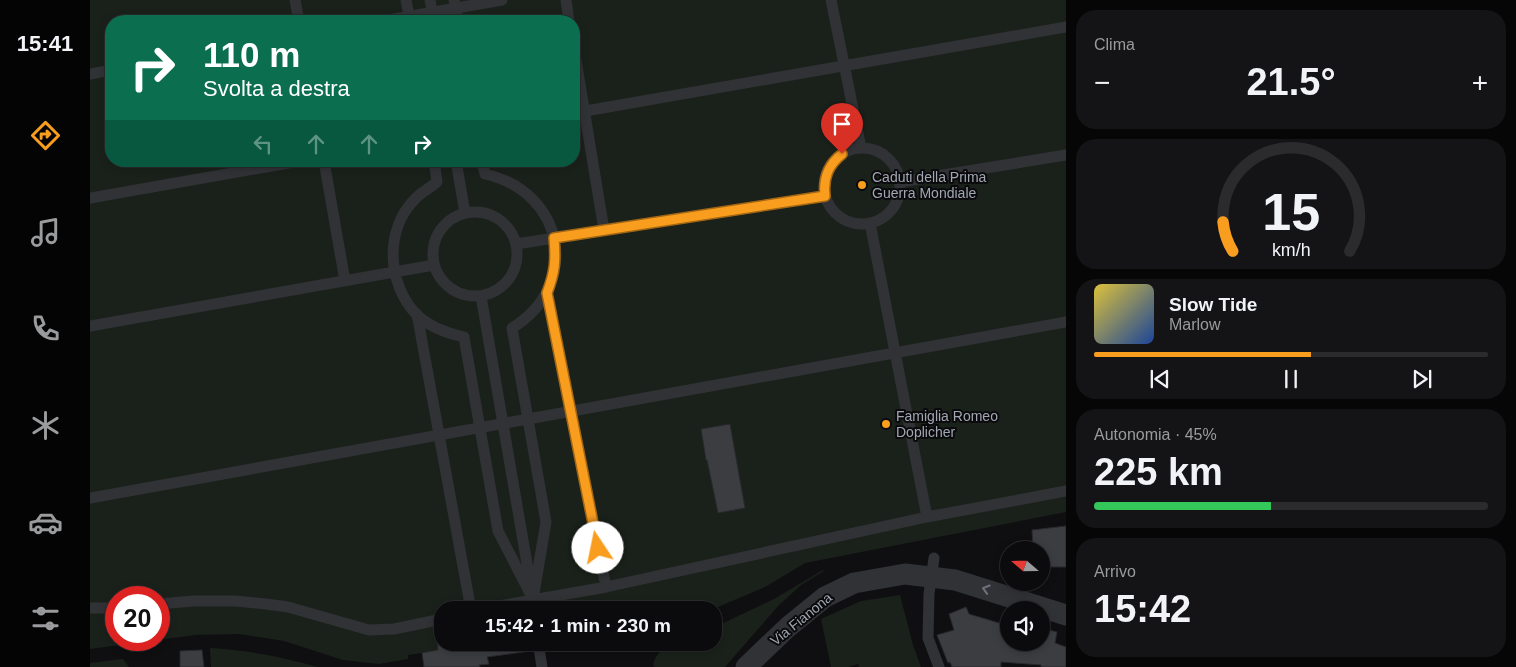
<!DOCTYPE html>
<html lang="it">
<meta charset="utf-8">
<style>
:root{--surface:#0b0b0d;--page:#141416;--text:#f1f3f6;--muted:#9a9b9d;--line:#2b2b2e;--accent:#f99d1f}
body{margin:0;font-family:Arial,sans-serif;background:var(--page);color:var(--text);height:100vh;display:flex;flex-direction:column;font-size:19px;white-space:nowrap}
*{box-sizing:border-box;margin:0}
p{font-size:16px;color:var(--muted)}
.icon{flex:none;width:28px;height:28px;fill:none;stroke:currentColor;stroke-width:2;stroke-linecap:round;stroke-linejoin:round}
.map{position:relative;flex:1;overflow:hidden}
.panel{display:flex;flex-direction:column;gap:10px;padding:10px;background:#060607;width:450px}
.panel>*{flex:none}
.top-card{position:absolute;left:15px;top:15px;width:475px;height:152px;border-radius:20px;box-shadow:0 2px 8px #0003,0 0 0 1px var(--line);background:#0b6e4f;color:#fff;overflow:hidden}
.needle{width:32px;rotate:290deg}
.tools{position:absolute;left:910px;top:541px;display:grid;gap:10px}
.tools a{display:grid;place-items:center;width:50px;height:50px;border-radius:50%;background:var(--surface);box-shadow:0 2px 8px #0003,0 0 0 1px var(--line);font-size:25px}
.speed{position:absolute;left:15px;top:586px;display:flex;gap:10px;font-size:25px;font-weight:700;text-align:center}
.speed>*{display:grid;place-content:center;width:65px;height:65px;border-radius:50%;background:var(--surface);box-shadow:0 2px 8px #0003,0 0 0 1px var(--line);line-height:1}
.speed .limit{border:8px solid #d22;background:#fff;color:#111}
.pin{position:absolute;display:grid;place-items:center;width:42px;height:42px;color:#fff;margin:-51px -21px;border-radius:50% 50% 50% 0;rotate:-45deg;box-shadow:0 0 5px #0007}
.pin .icon{rotate:45deg}
.me{position:absolute;width:55px;margin:-28px;rotate:349deg;stroke-linejoin:round;filter:drop-shadow(0 0 4px #0008)}
.turn{display:flex;align-items:center;gap:18px;height:105px;padding:0 15px;font-size:22px}
.turn .icon{width:65px;height:65px;stroke-width:2.5}
.turn b{display:block;font-size:35px;line-height:42px}
.lanes{display:flex;align-items:center;height:48px;padding:0 15px;background:#0003;justify-content:center;gap:25px;direction:ltr}
.lanes .off{opacity:.35}
.big{font-size:38px;font-weight:800;line-height:1.1}
.panel .widget{flex:1;display:flex;flex-direction:column;justify-content:center;gap:8px;min-width:0;padding:0 18px;border-radius:20px;background:var(--page)}
.panel .dial{align-items:center;gap:0}
.dial svg{height:130px;overflow:visible;fill:none;stroke:var(--line);stroke-width:7;stroke-linecap:round;text-anchor:middle}
.dial text{fill:var(--text);stroke:none}
.song{display:flex;align-items:center;gap:15px}
.cover{width:60px;height:60px;border-radius:8px;background:linear-gradient(135deg,hsl(50 70% 55%),hsl(220 70% 35%))}
.played{height:5px;border-radius:2px;background:linear-gradient(90deg,var(--accent) 55%,var(--line) 55%)}
.keys{display:flex;justify-content:space-around;direction:ltr}
.heat{display:flex;justify-content:space-between;align-items:center;font-size:28px;direction:ltr}
.charge{height:8px;border-radius:4px;background:linear-gradient(90deg,#34c759 45%,var(--line) 0)}
.trip{position:absolute;left:344px;top:601px;width:288px;height:50px;border-radius:20px;background:var(--surface);box-shadow:0 2px 8px #0003,0 0 0 1px var(--line);font-weight:800;line-height:50px;text-align:center}
main{display:flex;flex:1;min-height:0}
.tabs{display:flex;flex-direction:column;width:90px;justify-content:space-around;align-items:center;background:#040405;color:var(--muted)}
.tabs .icon{width:35px;height:35px}
.tabs .current{color:var(--accent)}
.tabs b{font-size:22px;color:var(--text)}
.map>svg:first-child{display:block}
.green{fill:#1a211a;fill-rule:evenodd}
.building{fill:#3b3d41;stroke:#29292d}
.lines{fill:none;stroke-linecap:round;stroke-linejoin:round}
.lane{stroke:#303236;stroke-width:11}
.street{stroke:#303236;stroke-width:21}
.oneway{stroke:#6e727a}
.route-casing{stroke:#a26614;stroke-width:12}
.route{stroke:#f99d1f;stroke-width:9}
.poi-dot{fill:#f99d1f;stroke:#0a0a0c;stroke-width:2}
.labels{text-anchor:middle;stroke-width:4;stroke-linejoin:round;paint-order:stroke}
.poi-label{font-size:14px;fill:#a0a7b2;stroke:#0a0a0c;text-anchor:start}
.street-label{font-size:14px;fill:#a0a7b2;stroke:#0a0a0c}
</style>
<main>
<nav class="tabs">
<b>15:41</b>
<svg class="icon current" aria-label="directions" viewBox="0 0 24 24"><path d="M12 3l9 9-9 9-9-9zM9 14v-3h6M13 9l2 2-2 2"/></svg>
<svg class="icon" aria-label="music" viewBox="0 0 24 24"><path d="M9 18V5l10-2v13"/><circle cx="6" cy="18" r="3"/><circle cx="16" cy="16" r="3"/></svg>
<svg class="icon" aria-label="phone" viewBox="0 0 24 24"><path d="M5 4h4l2 5-3 2q2 4 5 5l2-3 5 2v4C11 20 4 13 5 4z"/></svg>
<svg class="icon" aria-label="climate" viewBox="0 0 24 24"><path d="M12 3v18M4 7l16 10M4 17L20 7"/></svg>
<svg class="icon" aria-label="car" viewBox="0 0 24 24"><path d="M5 17H2v-5l4-1 3-4h7l3 4 3 1v5h-3M9 17h6M6 11h13"/><circle cx="7" cy="17" r="2"/><circle cx="17" cy="17" r="2"/></svg>
<svg class="icon" aria-label="filters" viewBox="0 0 24 24"><path d="M4 7h16M4 17h16"/><circle cx="9" cy="7" r="2"/><circle cx="15" cy="17" r="2"/></svg>
</nav>
<div class="map">
<svg width="976" height="667" viewBox="0 0 976 667">
<rect width="100%" height="100%" fill="#0f0f11"/>
<path class="green" d="M0,0h976v512l-261,51 -40,24 -54,23h-269v32l131,1 -85,14 1,7 -9,1v2h-38l-20,-14 -14,2v4l-29,5 -36,-4 -59,-19 -45,-7 -44,1 -105,14zM21,21h463v140h-463zM26,598h43v42h-43z
M733,570l1,1 -23,14 -22,20 -54,62h-70l-2,-2c7,-28 38,-23 59,-23l1,-14 61,-29z
M810,595l13,50 8,22h-62l-1,-3 -10,3h-17l-10,-48 40,-18z
M120,648c37,2 72,9 108,19h-107z
M33,659l6,8h-39v-4z"/>
<path class="building" d="M640,424l15,84 -27,5 -11,-53h-1l-5,-31z
M976,526v41h-25v-17h-8l-1,-20z
M876,607l3,7 40,12v16h32v-14l16,4 -2,11 11,4v20h-25v-2l-40,-3v5h-49l-2,-5 -2,1 -11,-28 17,-5 -5,-16z
M347,642h87v10l-37,5 2,7 -10,1 1,2h-56l-2,-14 16,-3z
M112,650l2,17h-24v-16z"/>
<g class="lines">
<path class="lane" d="M205,0l4,21
M316,0l4,21
M340,0l4,21
M364,0l4,21
M476,0l3,21
M741,0l30,148
M293,21l119,-21
M484,48l30,182
M0,74l21,-4
M484,113l492,-86
M734 186a38 38 0 1 1 76 0a38 38 0 1 1-76 0Z
M234,161l21,120
M344,161l3,21c-7,6 -15,10 -21,16 -32,31 -29,85 0,116 13,13 30,19 48,23l34,194 35,68 13,-77 -34,-194c70,-43 53,-136 -27,-154l-3,-13
M366,161l9,52
M810,182l166,-27
M0,198l210,-37
M343 254a42 42 0 1 1 84 0a42 42 0 1 1-84 0Z
M780,223l57,294
M426,244l309,-48
M457,293l59,294
M391,296l54,314
M327,314l54,296
M0,326l344,-61
M0,498l976,-176
M844,558l-5,36 -1,44 11,29
M69,604l34,-3h43l30,3 22,3 81,23 25,-1 48,-10
M0,608h26
M386,610l130,-23 321,-70 139,-26
M448,642l4,25"/>
<path class="street" d="M656,667l42,-40 37,-30 29,-14 51,-9 50,6 111,35"/>
</g>
<defs><path id="oneway-chevron" d="M-2-3.5L2.5 0L-2 3.5" fill="none" stroke-width="1.6" stroke-linecap="round" stroke-linejoin="round" transform="scale(1.25)"/></defs>
<use class="oneway" href="#oneway-chevron" transform="translate(896 589) rotate(-163)"/>
<g class="lines">
<defs>
<path id="route" d="M508,548l-51,-255c8,-21 9,-33 7,-55l271,-42c-2,-18 3,-31 17,-42"/>
</defs>
<use href="#route" class="route-casing"/>
<use href="#route" class="route"/>
</g>
<g class="poi-dot">
<circle cx="772" cy="185" r="5"/>
<circle cx="796" cy="424" r="5"/>
</g>
<g class="labels">
<g class="poi-label">
<text x="782" y="182">Caduti della Prima<tspan x="782" dy="16">Guerra Mondiale</tspan></text>
<text x="806" y="421">Famiglia Romeo<tspan x="806" dy="16">Doplicher</tspan></text>
</g>
<g class="street-label">
<text transform="translate(711 619) rotate(-39)" y="5">Via Fianona</text>
</g>
</g>
</svg>
<div class="tools">
<a><svg class="needle" viewBox="-14 -14 28 28"><path d="M0-13l5 13h-10z" fill="#e53935"/><path d="M0 13l5-13h-10z" fill="#9a9b9d"/></svg></a>
<a><svg class="icon" aria-label="sound" viewBox="0 0 24 24"><path d="M4 9h4l5-4v14l-5-4H4zM17 9q2 3 0 6"/></svg></a>
</div>
<div class="speed"><div class="limit">20</div></div>
<div class="pin" style="left:752px;top:154px;background:#d93025"><svg class="icon" aria-label="arrive" viewBox="0 0 24 24"><path d="M6 21V4h12l-3 4 3 4H6"/></svg></div>
<svg class="me" style="left:508px;top:548px" viewBox="-20 -20 40 40"><circle r="19" fill="#fff"/><path d="M0-13L10 11 0 6-10 11z" fill="#f99d1f"/></svg>
<div class="trip">15:42 · 1 min · 230 m</div>
<div class="top-card">
<div class="turn"><svg class="icon" aria-label="right" viewBox="0 0 24 24"><path d="M7 20v-9h11M14 6l5 5-5 5"/></svg><div><b>110 m</b>Svolta a destra</div></div>
<div class="lanes"><svg class="icon off" aria-label="left" viewBox="0 0 24 24"><path d="M17 20v-9H6M10 6l-5 5 5 5"/></svg><svg class="icon off" aria-label="ahead" viewBox="0 0 24 24"><path d="M12 20V5M6 11l6-6 6 6"/></svg><svg class="icon off" aria-label="ahead" viewBox="0 0 24 24"><path d="M12 20V5M6 11l6-6 6 6"/></svg><svg class="icon" aria-label="right" viewBox="0 0 24 24"><path d="M7 20v-9h11M14 6l5 5-5 5"/></svg></div>
</div>
</div>
<section class="panel">
<div class="widget"><p>Clima</p>
<div class="heat"><a>−</a><b class="big">21.5°</b><a>+</a></div>
</div>
<div class="widget dial"><svg viewBox="0 0 100 80">
<path d="M14 69A42 42 0 1 1 86 69"/>
<path d="M14 69A42 42 0 0 1 8 51" stroke="#f99d1f"/>
<text x="50" y="56" font-size="32" font-weight="700">15</text>
<text x="50" y="72" font-size="11">km/h</text>
</svg></div>
<div class="widget">
<div class="song"><i class="cover"></i><div><b>Slow Tide</b><p>Marlow</p></div></div>
<div class="played"></div>
<div class="keys"><svg class="icon" aria-label="previous" viewBox="0 0 24 24"><path d="M18 5L8 12l10 7zM5 5v14"/></svg><svg class="icon" aria-label="pause" viewBox="0 0 24 24"><path d="M8 5v14M16 5v14"/></svg><svg class="icon" aria-label="next" viewBox="0 0 24 24"><path d="M6 5l10 7-10 7zM19 5v14"/></svg></div>
</div>
<div class="widget"><p>Autonomia · 45%</p><b class="big">225 km</b><div class="charge"></div></div>
<div class="widget"><p>Arrivo</p><b class="big">15:42</b></div>
</section>
</main>
